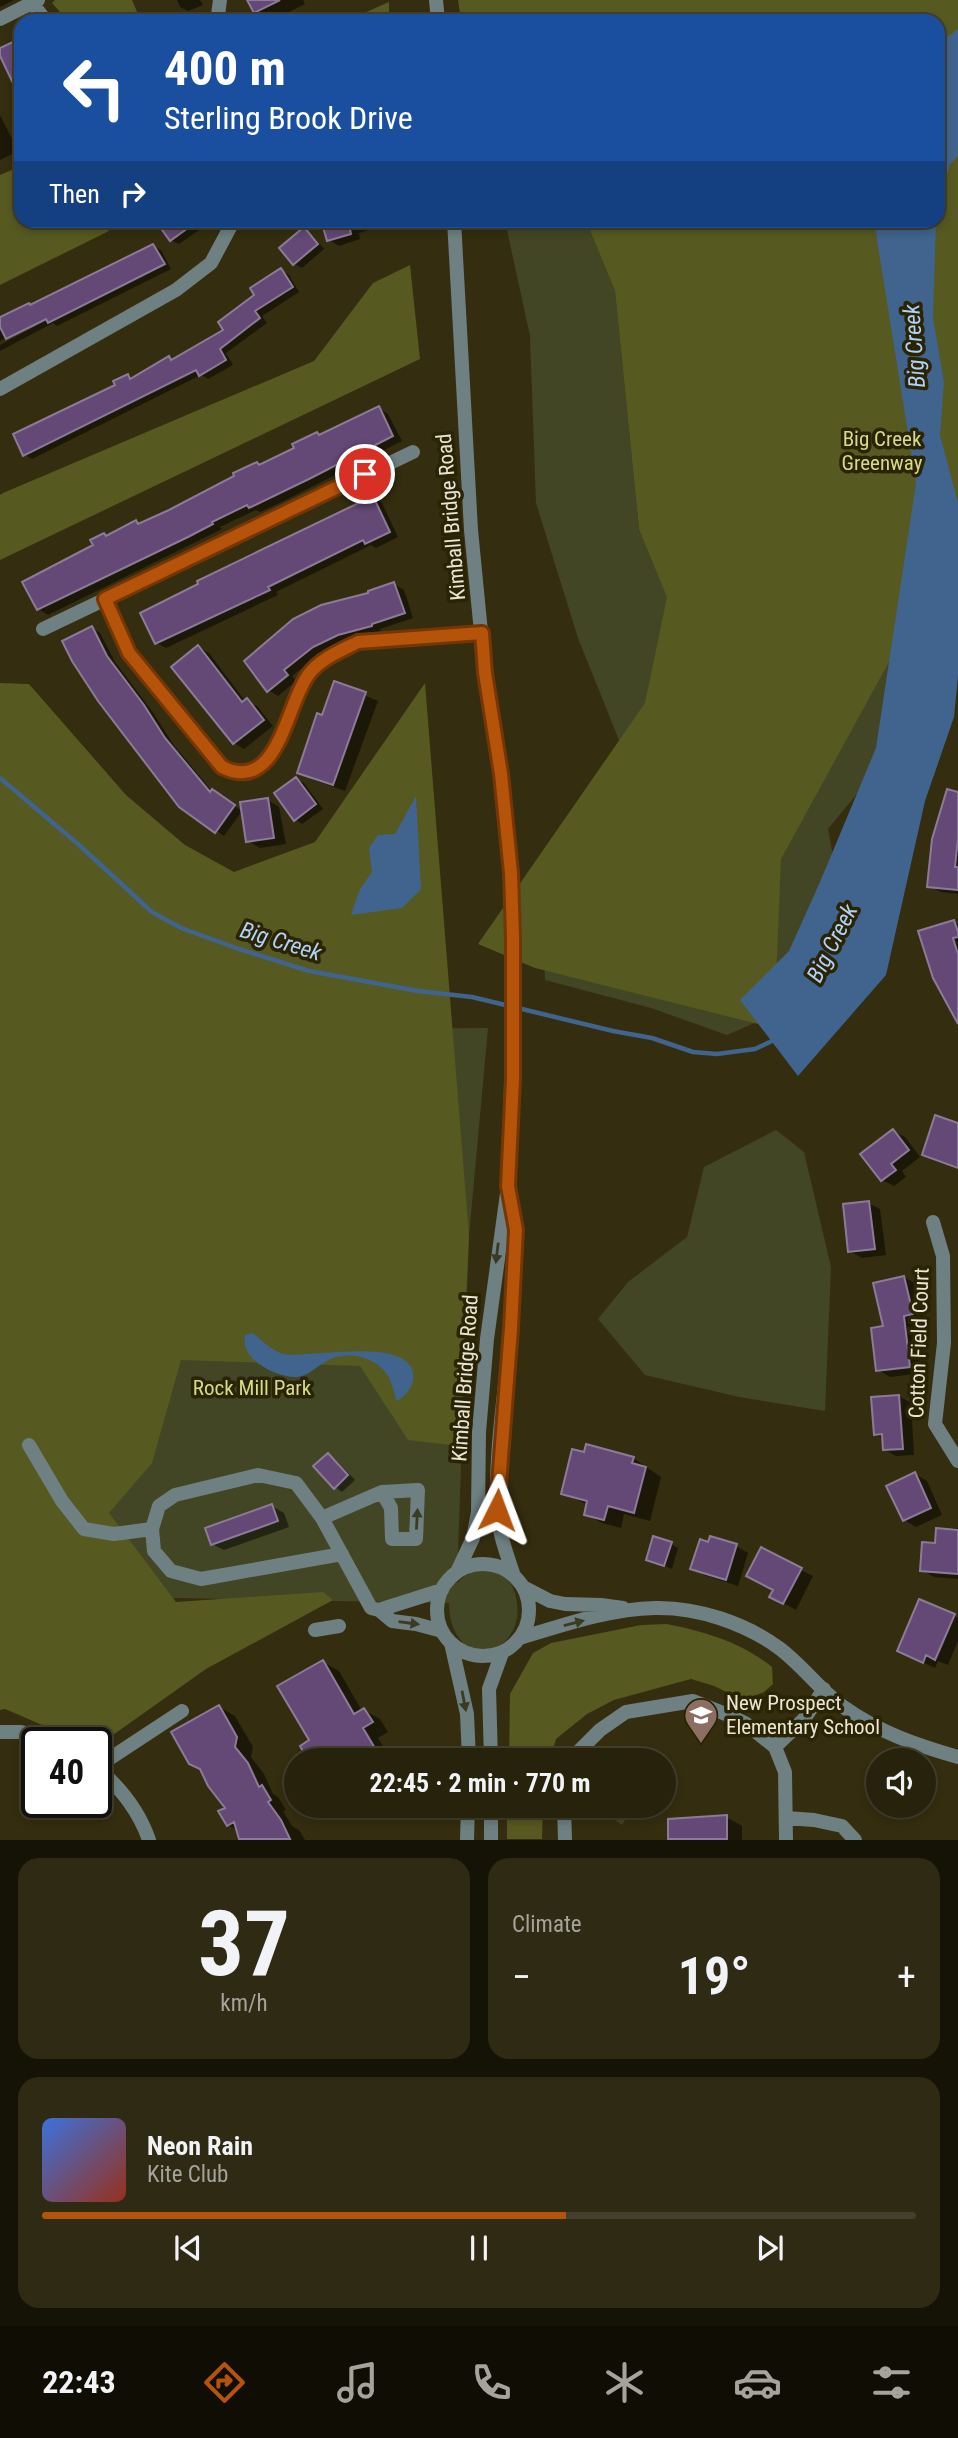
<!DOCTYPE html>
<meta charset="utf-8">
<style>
:root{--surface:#27220b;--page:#2f2a14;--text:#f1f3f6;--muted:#a4a49d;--line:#433f2c;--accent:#b45309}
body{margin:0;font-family:"Roboto Condensed",sans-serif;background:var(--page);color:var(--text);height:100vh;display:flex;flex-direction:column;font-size:26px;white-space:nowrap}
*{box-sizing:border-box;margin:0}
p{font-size:23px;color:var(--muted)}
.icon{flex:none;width:38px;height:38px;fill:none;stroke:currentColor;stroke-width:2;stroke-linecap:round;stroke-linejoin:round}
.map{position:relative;height:1840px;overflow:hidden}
.drawer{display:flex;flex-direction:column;gap:18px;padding:18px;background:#151306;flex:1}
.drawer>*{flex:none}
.top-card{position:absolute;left:14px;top:14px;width:931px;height:214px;border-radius:21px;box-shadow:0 4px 10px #0003,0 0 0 2px var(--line);background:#1a4fa0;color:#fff;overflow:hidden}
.buttons{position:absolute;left:866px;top:1748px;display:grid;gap:14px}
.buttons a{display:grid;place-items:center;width:70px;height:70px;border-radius:50%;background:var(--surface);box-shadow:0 4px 10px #0003,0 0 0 2px var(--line);font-size:35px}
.speed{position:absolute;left:21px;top:1727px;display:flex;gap:14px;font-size:35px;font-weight:700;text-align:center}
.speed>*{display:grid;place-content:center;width:91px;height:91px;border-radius:50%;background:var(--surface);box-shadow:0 4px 10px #0003,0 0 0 2px var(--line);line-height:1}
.speed .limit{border:4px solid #111;border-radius:10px;background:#fff;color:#111}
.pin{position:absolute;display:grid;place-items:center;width:60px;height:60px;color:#fff;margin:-30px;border:4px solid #fff;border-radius:50%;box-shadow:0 2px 7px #0007}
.me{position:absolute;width:77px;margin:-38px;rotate:3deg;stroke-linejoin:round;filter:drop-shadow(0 0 5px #0008)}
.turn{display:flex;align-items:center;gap:24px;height:147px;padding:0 35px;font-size:32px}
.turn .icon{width:91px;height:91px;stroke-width:2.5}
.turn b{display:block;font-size:49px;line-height:60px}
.then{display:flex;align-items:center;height:66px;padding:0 35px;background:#0003;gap:14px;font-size:26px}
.big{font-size:52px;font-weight:700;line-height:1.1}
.drawer .tile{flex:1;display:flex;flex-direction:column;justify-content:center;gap:10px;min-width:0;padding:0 24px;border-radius:21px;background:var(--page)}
.drawer .dial{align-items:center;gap:0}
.dial b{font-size:91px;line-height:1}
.song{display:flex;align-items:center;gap:21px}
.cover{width:84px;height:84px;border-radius:10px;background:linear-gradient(135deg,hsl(220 70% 55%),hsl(10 70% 35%))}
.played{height:7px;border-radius:4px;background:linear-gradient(90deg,var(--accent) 60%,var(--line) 60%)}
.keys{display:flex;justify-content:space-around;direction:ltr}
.heat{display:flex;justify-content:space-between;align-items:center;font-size:38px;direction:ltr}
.drawer .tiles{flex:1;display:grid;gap:18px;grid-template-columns:1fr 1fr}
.tile:last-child{grid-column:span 2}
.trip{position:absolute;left:284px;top:1748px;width:392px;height:70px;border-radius:35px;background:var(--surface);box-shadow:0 4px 10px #0003,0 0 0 2px var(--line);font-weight:700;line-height:70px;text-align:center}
.dock{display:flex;height:112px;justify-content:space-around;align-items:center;background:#100e04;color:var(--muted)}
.dock .icon{width:49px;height:49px}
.dock .current{color:var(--accent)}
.dock b{font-size:32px;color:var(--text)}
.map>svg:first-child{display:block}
.green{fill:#434625}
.forest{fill:#565920}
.water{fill:#40648d}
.shadow{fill:#0007}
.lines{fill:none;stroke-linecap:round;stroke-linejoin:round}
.stream{stroke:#40648d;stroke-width:4.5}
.building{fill:#644875;stroke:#8c7b98;stroke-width:2}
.minor{stroke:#6e8081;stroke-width:14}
.oneway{fill:#3b3a23}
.route-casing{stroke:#753606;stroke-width:18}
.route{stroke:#b45309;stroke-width:12}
.labels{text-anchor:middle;stroke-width:7;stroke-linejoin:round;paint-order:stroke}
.park-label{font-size:21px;fill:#d5dc87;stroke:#2a2304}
.street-label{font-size:21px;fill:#eae6d5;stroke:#2a2304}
.poi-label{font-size:21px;fill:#eae6d5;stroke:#2a2304;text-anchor:start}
.water-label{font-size:23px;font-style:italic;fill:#b0d1f8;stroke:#2a2304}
</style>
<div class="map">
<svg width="958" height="1840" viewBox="0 0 958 1840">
<rect width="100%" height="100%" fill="#342d0f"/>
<path class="green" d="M958,99l-50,633 -80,97 15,82 -52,96 -64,28 -76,-27 -106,-28 -2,-50 92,-150 -57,-142 -42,-135 -6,-167 -25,-115h81l29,70 24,238 299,-309z
M488,1028l-19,208 -12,347c51,-53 86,45 37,65 -8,4 -19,4 -26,-1 -14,-10 -19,-28 -19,-44l-326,-6 -123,-182 341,-386z
M776,1130l28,22 27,115 -6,144 -86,-14 -94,-22 -47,-56 30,-37 59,-45 17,-70z
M596,1806h38l-12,19z"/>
<path class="forest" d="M55,0h77l9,21h-73l-16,-18z
M458,0h500v536l-177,323 -7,169 -239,-60 -57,-24 167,-241 22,-106 -28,-68 -24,-238 -29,-70 352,-1v-199h-477z
M389,2v19h-43z
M21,166v54l98,1 -12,11 -107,53v-110z
M410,265l10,94 -420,201v-65l3,-2 311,-132 59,-78z
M0,683l29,1 97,111 59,50 49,27 81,-30 110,-159 44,553 -10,210 -51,-6 -48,-74 -179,-6 -29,103 -43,50 67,89 147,-10 10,8 -127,69 -110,78v-4h-12l-79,-34 -5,1z
M667,1624c39,8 74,18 105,43l1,17 -9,8 -10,4 -17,1 -23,-11 -23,-7 -77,21 -27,14 -31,25 -6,21h-41l1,-66 23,-41 18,-10 90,-18z
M507,1806h36l-1,33h-35z"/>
<path class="water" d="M958,29v127l-8,8 -12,41v-161z
M874,221h62l-3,97 11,64 -4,53 18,68v173l-4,41 -29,84 -39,174 -88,101 -58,-76 49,-49 31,-69 56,-134 40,-265z
M416,796l5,93 -19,19 -51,7 9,-26 12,-17 -3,-24 9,-13 17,-1z
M253,1333c8,7 21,19 31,21 25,5 136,-21 129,27 -2,9 -9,16 -16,20 -3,-8 -5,-18 -9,-25 -13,-21 -43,-26 -63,-14 -9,5 -17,14 -28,15 -21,1 -58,-18 -52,-42z"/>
<path class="shadow" d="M0,0h14l-14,7z
M177,0h23l3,5 -15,6 -8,-4z
M249,0h54l2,4 -34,17 -16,-9z
M0,115l18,36 -18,9z
M197,220l5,8 -23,16 -8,-4 -13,-18z
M323,220h95v4l-33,6 -6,-3 -20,6 1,6 -21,7 -10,-6z
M304,229l7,5 13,15 -22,19 -8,-4z
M153,246l8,4 10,19 -114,57 -4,-3 -53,28v-6l55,-29 -2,-3 -53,28v-22l32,-13z
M281,270l8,5 10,17 -37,24 5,7 -41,30 7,12 -25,14 -7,-4 -169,84 -7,-4 103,-79 6,3 35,-21 5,2 52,-29z
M379,408l9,6 14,27 -118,60 -24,11 -4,-2 -36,17 2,2 -174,86 -9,-6 -15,-27 72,-36 8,-11 4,2 28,-15 5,3 29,-13 87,-48 4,2z
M373,498l9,5 16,34 -22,11 -5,-3 -95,47 2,3 -112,53 -9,-5z
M394,584l10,6 9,28 -33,11 1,2 -33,8 -26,13 -30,24 4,5 -18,15 -10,-6 53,-84 50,-12z
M92,628l8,5 15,29 37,49 21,33 38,46 31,21 -18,25 -44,-30z
M198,647l11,6 36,48 12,5 16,20 -29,23 -10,-6z
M335,683l43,18 -33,90 -34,-12 -11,-7z
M297,779l7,4 19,26 -21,15 -7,-5z
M958,794v100l-17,-2 -12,-6z
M268,800l11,7 7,37 -26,4 -12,-7z
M954,922l4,2v95l-24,-41z
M958,1125v44l-34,-14z
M893,1131l12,6 15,20 -18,14 4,6 -12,9 -12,-6z
M868,1203l12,6 6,46 -24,3 -12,-7z
M904,1277l12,7 8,36 -9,2 6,51 -31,4 -12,-7 7,-42z
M899,1396l12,7 3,52 -18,1 -12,-7v-10l-9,-5z
M328,1455l7,4 20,21 -13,12 -7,-5z
M633,1458l28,19 -11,44 -26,-7 -3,14 -19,-5 -16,-9 2,-9 -25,-12z
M915,1474l12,7 15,34 -26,12 -12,-7z
M272,1506l12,7 5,14 -65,23 -12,-6z
M952,1528h6v51l-24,-2 -12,-7 14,-25 15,-14z
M671,1544l7,4 -6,21 -24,-10z
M736,1546l12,7 -10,33 -34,-11 -12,-7z
M801,1570l12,6 -17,34 -25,-14 4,-7z
M920,1601l38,17v23l-10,24 -10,-4 -3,7 -24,-11z
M323,1662l16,9 23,40 2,-1 16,9 8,13 -10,6 13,22 -82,-1z
M219,1707l16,9 18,31 -2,10 13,17 9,20 5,3 8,13 -3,1 9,15 7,4 6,10h-63l-3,-9 -11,-6z
M350,1806h31l-15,9z
M726,1817l16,9v14h-72v-20z"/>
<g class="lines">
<path class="stream" d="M0,778l78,66 74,68 29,16 58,21 70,22 109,20 54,6 141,34 39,7 41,14 24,2 38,-5 21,-10"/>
</g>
<path class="building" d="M247,0h33l-26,13z
M21,38v62l-21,-44v-8z
M155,220h44l-29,21z
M321,220h27l3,14 -24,7z
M304,227l14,17 -25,21 -14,-17z
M153,244l12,20 -117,59 -2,-4 -40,20 -6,-12v-10l29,-14 1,2z
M281,268l12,19 -38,24 5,7 -40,31 6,11 -27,16 -3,-6 -173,86 -10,-22 102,-49 -2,-4 15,-7 2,5 39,-23 2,4 52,-30 -5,-8 36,-27 -4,-7z
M379,406l14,30 -84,43 -60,29 -2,-3 -35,17 1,2 -25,13 -151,73 -15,-28 71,-37 -3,-5 14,-7 2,3 30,-16 2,4 31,-14 65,-34 -1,-3 24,-11 2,3 35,-17 -2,-4 25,-12 2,3z
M373,496l17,36 -25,12 -2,-4 -95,47 2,3 -115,54 -15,-31 58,-29 -1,-3z
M394,582l11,31 -33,11v2l-34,9 -25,12 -29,23 4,5 -21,17 -23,-31 49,-42 28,-14 47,-12v-2z
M92,626l15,30 37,49 21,33 45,54 2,-3 23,16 -20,28 -36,-26 -81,-106 -26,-40 -10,-20z
M198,645l44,57 5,-4 17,22 -31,24 -62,-77z
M334,681l32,11 -33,93 -36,-12 20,-60 5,2z
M296,777l20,27 -22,17 -20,-28z
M947,789l11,3v46l-3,29h3v23l-31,-3 5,-48z
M268,798l6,40 -28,4 -6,-40z
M954,920l4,12v5l-5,1 5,16v70l-25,-46 -15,-47z
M935,1115l23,8v45l-36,-13z
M893,1129l16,21 -18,14 5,6 -15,11 -21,-27z
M869,1201l6,48 -27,3 -5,-48z
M904,1276l9,38 -9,2 6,51 -34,4 -5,-43 12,-2 -10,-43z
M899,1395l4,54 -20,1 -1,-16 -8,1 -3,-38z
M586,1444l48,13 -2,6 14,4 -12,46 -26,-7 -4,14 -20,-5 3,-14 -26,-7 11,-45 12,3z
M328,1453l20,22 -14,14 -21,-23z
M915,1472l16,36 -28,13 -17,-35z
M272,1504l6,17 -67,24 -6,-17z
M936,1528l22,2v44l-38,-3 2,-29 13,1z
M653,1536l19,6 -8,24 -18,-6z
M710,1536l27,8 -11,36 -36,-11 10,-30 8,3z
M761,1547l41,21 -19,36 -14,-7 4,-7 -27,-14z
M919,1599l36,15 -20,46 -9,-5 -3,8 -26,-12z
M323,1660l31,54 10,-6 9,14 -10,6 19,32h-58l-4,-6 -12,6 -8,-14 9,-6 -32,-54z
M219,1705l18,32 -2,10 13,16 11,24 3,-2 9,15 -3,2 13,18 9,19h-51l-5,-17 -7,4 -9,-15 7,-3 -17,-22 -8,-17 -11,-5 -18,-32z
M727,1815v24h-59v-20z"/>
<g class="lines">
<path class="minor" d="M436,0l2,21
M32,3l14,18
M0,19l38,-19
M212,21l6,-6 2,-15
M454,220l17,310 14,143 16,101 10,99 2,144 -5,169 -21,153 -8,93 -1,80 -5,26 -16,34
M0,389l176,-99 35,-27 23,-43
M105,599l24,54 93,114c57,28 64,-64 87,-93 11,-15 33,-24 49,-32l124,-9
M43,629l370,-177
M510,1195c17,104 -16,209 -13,314 1,22 10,46 17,67
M933,1222l10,34 1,87 -9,81 23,37
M29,1445l33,56 22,28 30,5 38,-5 7,-23 16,-11 83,-20 38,8 26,35
M382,1492l9,16 1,31h24l2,-49 -36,2 -60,26 49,90 8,2 13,11 24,3 26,7
M152,1529l2,22 17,20 30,8 141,-25
M437 1610a46 46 0 1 1 92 0a46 46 0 1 1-92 0Z
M523,1587l27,14 15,3 36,1 22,3
M379,1610l63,-20
M315,1630l24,-4
M520,1638c43,-13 89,-29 135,-30 42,-1 90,15 124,40 23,17 40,41 63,58 36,26 74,39 116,51
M451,1643l16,71 2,46
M0,1732h21l38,11
M775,1747l29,-28 20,-30
M491,1760l-2,-71 13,-36
M573,1760l2,-5 25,-25 26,-18 67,-11 35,14 17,8 30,24 10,25 1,68
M96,1767c23,19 43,44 53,73
M96,1772l10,-11 76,-50
M564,1806l1,34
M786,1818l28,2 28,6 13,14
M467,1840l1,-34
M491,1840v-34"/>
</g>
<defs><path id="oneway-solid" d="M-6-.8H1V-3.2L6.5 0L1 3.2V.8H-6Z" transform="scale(1.75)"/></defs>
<g class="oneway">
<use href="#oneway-solid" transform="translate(497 1253) rotate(97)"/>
<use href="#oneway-solid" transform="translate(417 1519) rotate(-87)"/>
<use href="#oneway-solid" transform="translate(409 1623) rotate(8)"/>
<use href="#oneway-solid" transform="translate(574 1623) rotate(-14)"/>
<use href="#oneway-solid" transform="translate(464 1701) rotate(79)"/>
</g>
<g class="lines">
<defs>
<path id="route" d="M365,474l-260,125 24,54 93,114c57,28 64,-64 87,-93 11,-15 33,-24 49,-32l124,-9 3,40 16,101 10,99 2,64v142l-5,107 8,44 -5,98 -14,182"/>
</defs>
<use href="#route" class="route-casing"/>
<use href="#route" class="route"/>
</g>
<defs>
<symbol id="school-pin" viewBox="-11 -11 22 30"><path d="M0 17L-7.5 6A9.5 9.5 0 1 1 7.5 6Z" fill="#8d6e63" stroke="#2a2304"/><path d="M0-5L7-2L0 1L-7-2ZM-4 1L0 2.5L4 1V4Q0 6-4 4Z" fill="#fff"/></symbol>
</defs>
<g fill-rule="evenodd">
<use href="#school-pin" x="682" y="1696" width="38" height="52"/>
</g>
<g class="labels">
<g class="park-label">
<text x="882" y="446">Big Creek<tspan x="882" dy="24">Greenway</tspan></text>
<text x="252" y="1395">Rock Mill Park</text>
</g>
<g class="street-label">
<text transform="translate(451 517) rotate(-95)" y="7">Kimball Bridge Road</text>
<text transform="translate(919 1343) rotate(-88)" y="7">Cotton Field Court</text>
<text transform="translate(465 1378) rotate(-86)" y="7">Kimball Bridge Road</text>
</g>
<g class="poi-label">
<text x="726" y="1710">New Prospect<tspan x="726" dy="24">Elementary School</tspan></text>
</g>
<g class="water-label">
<text transform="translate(914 346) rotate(-94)" y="8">Big Creek</text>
<text transform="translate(281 941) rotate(17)" y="8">Big Creek</text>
<text transform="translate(832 943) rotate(-63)" y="8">Big Creek</text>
</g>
</g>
</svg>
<div class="buttons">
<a><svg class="icon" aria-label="sound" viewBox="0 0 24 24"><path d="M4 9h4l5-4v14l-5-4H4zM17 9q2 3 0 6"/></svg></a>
</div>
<div class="speed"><div class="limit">40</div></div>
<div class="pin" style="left:365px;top:474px;background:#d93025"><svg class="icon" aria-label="arrive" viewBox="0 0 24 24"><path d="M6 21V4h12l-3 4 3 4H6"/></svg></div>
<svg class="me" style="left:497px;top:1510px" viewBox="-20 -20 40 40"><path d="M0-17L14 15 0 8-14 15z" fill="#b45309" stroke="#fff" stroke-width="4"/></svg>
<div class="trip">22:45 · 2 min · 770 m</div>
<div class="top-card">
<div class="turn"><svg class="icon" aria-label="left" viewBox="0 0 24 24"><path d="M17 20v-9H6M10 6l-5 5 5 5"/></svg><div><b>400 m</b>Sterling Brook Drive</div></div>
<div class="then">Then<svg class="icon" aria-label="right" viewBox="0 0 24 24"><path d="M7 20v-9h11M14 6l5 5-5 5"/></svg></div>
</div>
</div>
<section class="drawer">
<div class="tiles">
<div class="tile dial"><b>37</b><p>km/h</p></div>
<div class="tile"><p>Climate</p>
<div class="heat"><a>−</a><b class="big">19°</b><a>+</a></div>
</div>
<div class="tile">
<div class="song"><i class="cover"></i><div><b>Neon Rain</b><p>Kite Club</p></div></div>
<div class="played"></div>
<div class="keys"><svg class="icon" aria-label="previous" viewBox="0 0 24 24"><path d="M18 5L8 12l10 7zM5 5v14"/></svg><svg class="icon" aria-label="pause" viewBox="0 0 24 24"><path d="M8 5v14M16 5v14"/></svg><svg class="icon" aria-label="next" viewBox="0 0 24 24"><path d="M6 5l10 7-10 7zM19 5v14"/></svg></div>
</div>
</div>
</section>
<nav class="dock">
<b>22:43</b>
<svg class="icon current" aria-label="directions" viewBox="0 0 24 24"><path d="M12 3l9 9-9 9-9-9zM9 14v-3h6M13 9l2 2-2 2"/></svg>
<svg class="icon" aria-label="music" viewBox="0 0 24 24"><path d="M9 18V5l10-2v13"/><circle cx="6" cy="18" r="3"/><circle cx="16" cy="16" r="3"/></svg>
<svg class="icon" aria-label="phone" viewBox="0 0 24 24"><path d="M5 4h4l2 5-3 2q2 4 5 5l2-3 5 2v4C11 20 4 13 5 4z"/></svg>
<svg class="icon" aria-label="climate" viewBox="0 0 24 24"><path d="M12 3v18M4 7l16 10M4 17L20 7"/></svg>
<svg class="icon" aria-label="car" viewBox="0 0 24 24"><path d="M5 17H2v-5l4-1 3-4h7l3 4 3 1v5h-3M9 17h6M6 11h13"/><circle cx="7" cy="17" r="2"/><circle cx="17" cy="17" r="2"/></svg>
<svg class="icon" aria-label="filters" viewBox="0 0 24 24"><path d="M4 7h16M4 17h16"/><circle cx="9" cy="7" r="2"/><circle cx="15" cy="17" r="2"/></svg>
</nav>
